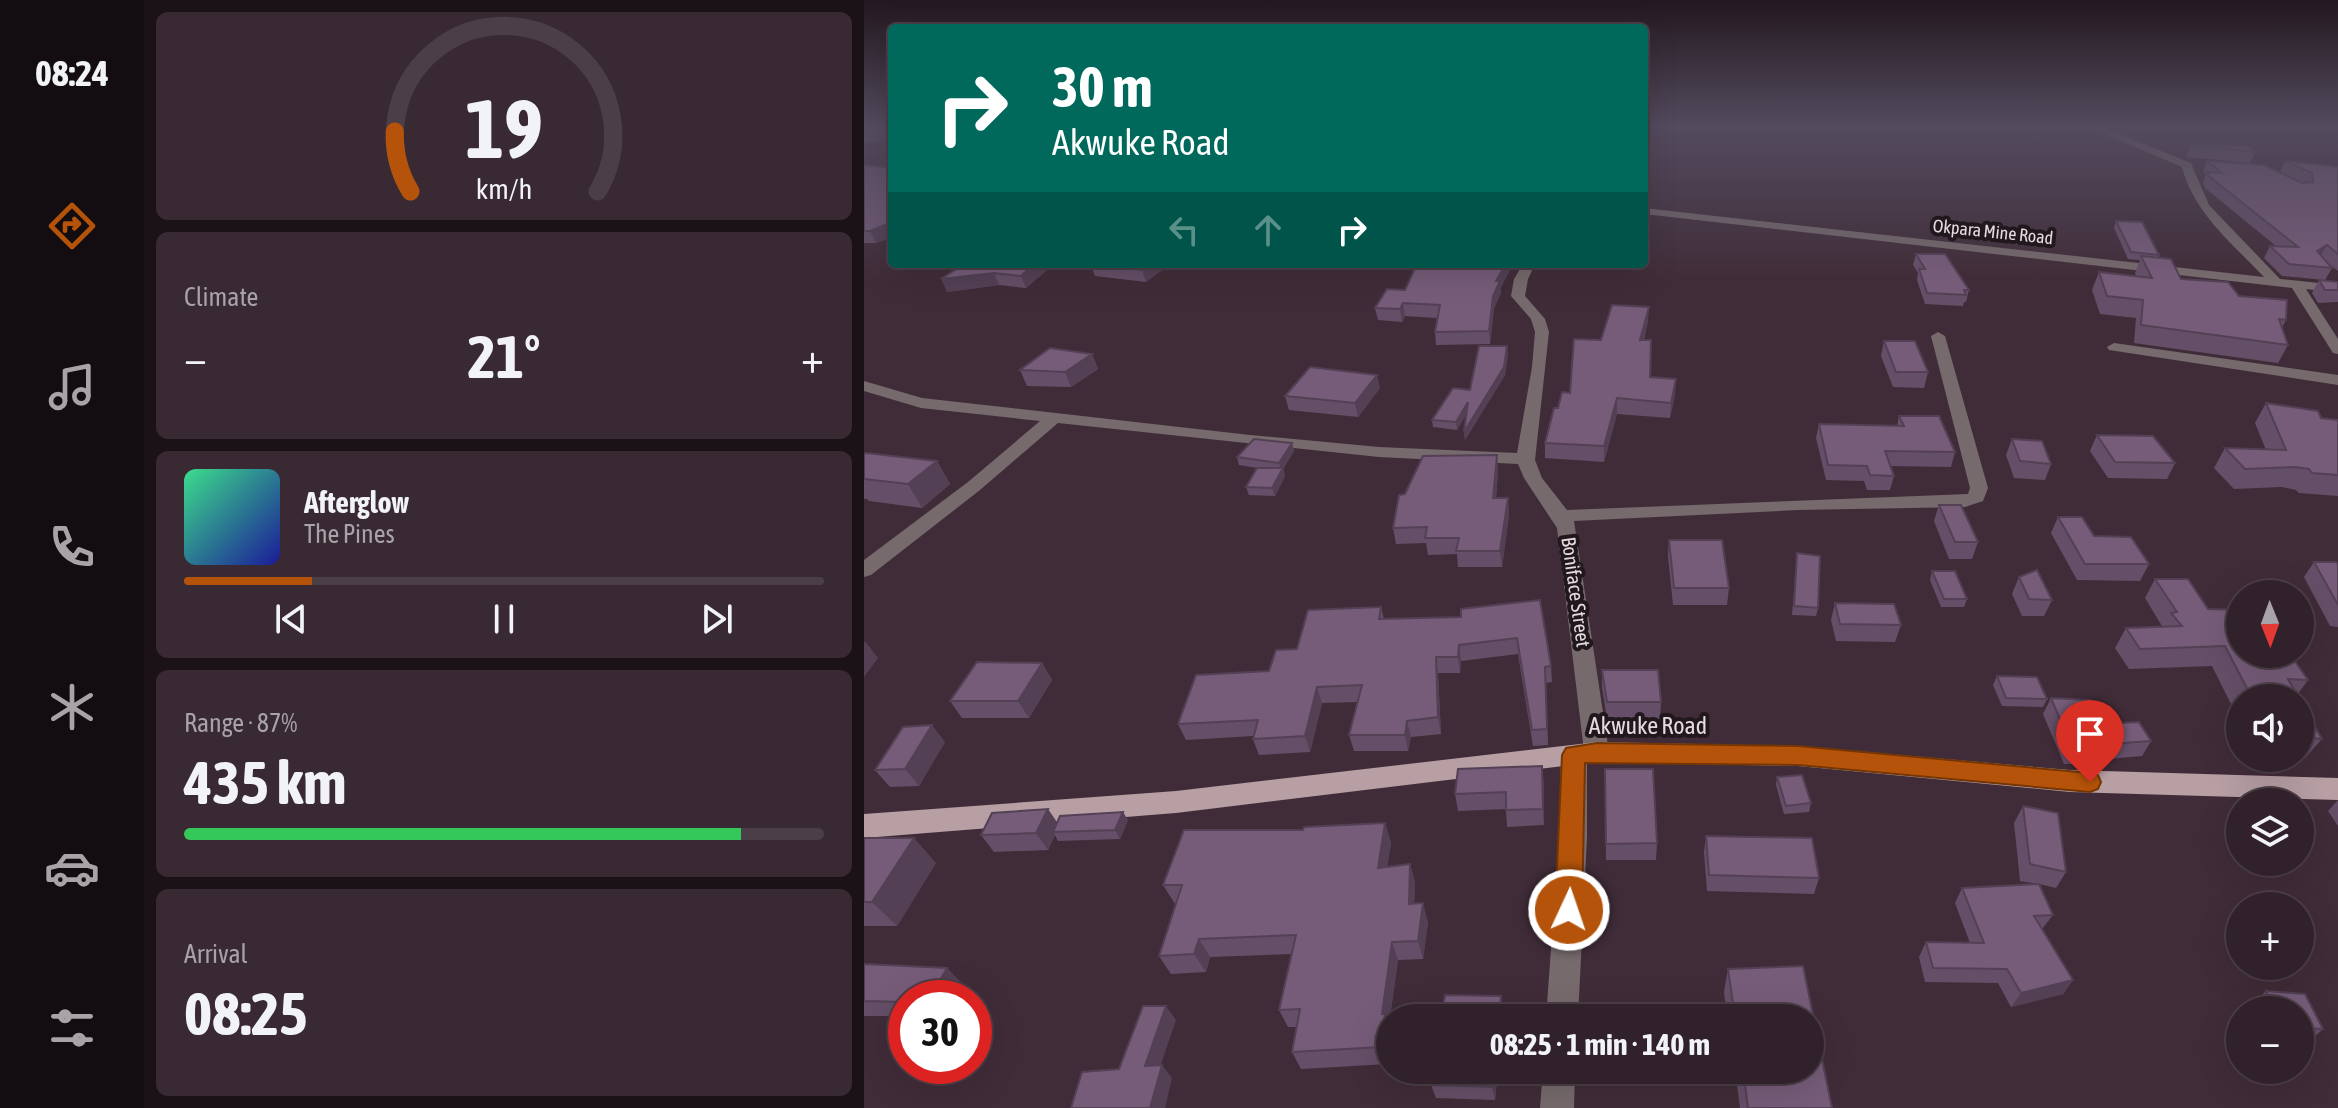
<!DOCTYPE html>
<meta charset="utf-8">
<style>
:root{--surface:#30212a;--page:#382932;--text:#f1f3f6;--muted:#a8a3a8;--line:#4b3e47;--accent:#b45309}
body{margin:0;font-family:"Asap Condensed",sans-serif;background:var(--page);color:var(--text);height:100vh;display:flex;flex-direction:column;font-size:30px;white-space:nowrap}
*{box-sizing:border-box;margin:0}
p{font-size:26px;color:var(--muted)}
.icon{flex:none;width:44px;height:44px;fill:none;stroke:currentColor;stroke-width:2;stroke-linecap:round;stroke-linejoin:round}
.map{position:relative;flex:1;overflow:hidden}
.details{display:flex;flex-direction:column;gap:12px;padding:12px;background:#1a1217;width:720px}
.details>*{flex:none}
.hud{position:absolute;left:24px;top:24px;width:760px;height:244px;border-radius:8px;box-shadow:0 8px 32px #0002,0 0 0 2px var(--line);background:#00695c;color:#fff;overflow:hidden}
.needle{width:52px;rotate:179deg}
.buttons{position:absolute;left:1362px;top:580px;display:grid;gap:16px}
.buttons a{display:grid;place-items:center;width:88px;height:88px;border-radius:50%;background:var(--surface);box-shadow:0 8px 32px #0002,0 0 0 2px var(--line);font-size:40px}
.speed{position:absolute;left:24px;top:980px;display:flex;gap:16px;font-size:40px;font-weight:700;text-align:center}
.speed>*{display:grid;place-content:center;width:104px;height:104px;border-radius:50%;background:var(--surface);box-shadow:0 8px 32px #0002,0 0 0 2px var(--line);line-height:1}
.speed .limit{border:12px solid #d22;background:#fff;color:#111}
.pin{position:absolute;display:grid;place-items:center;width:68px;height:68px;color:#fff;margin:-82px -34px;border-radius:50% 50% 50% 0;rotate:-45deg;box-shadow:0 0 8px #0007}
.pin .icon{rotate:45deg}
.me{position:absolute;width:88px;margin:-44px;rotate:3deg;stroke-linejoin:round;filter:drop-shadow(0 0 6px #0008)}
.turn{display:flex;align-items:center;gap:28px;height:168px;padding:0 32px;font-size:36px}
.turn .icon{width:104px;height:104px;stroke-width:2.5}
.turn b{display:block;font-size:56px;line-height:68px}
.lanes{display:flex;align-items:center;height:76px;padding:0 32px;background:#0003;justify-content:center;gap:40px;direction:ltr}
.lanes .off{opacity:.35}
.big{font-size:60px;font-weight:700;line-height:1.1}
.details .widget{flex:1;display:flex;flex-direction:column;justify-content:center;gap:12px;min-width:0;padding:0 28px;border-radius:12px;background:var(--page)}
.details .dial{align-items:center;gap:0}
.dial svg{height:208px;overflow:visible;fill:none;stroke:var(--line);stroke-width:7;stroke-linecap:round;text-anchor:middle}
.dial text{fill:var(--text);stroke:none}
.song{display:flex;align-items:center;gap:24px}
.cover{width:96px;height:96px;border-radius:12px;background:linear-gradient(135deg,hsl(150 70% 55%),hsl(240 70% 35%))}
.played{height:8px;border-radius:4px;background:linear-gradient(90deg,var(--accent) 20%,var(--line) 20%)}
.keys{display:flex;justify-content:space-around;direction:ltr}
.heat{display:flex;justify-content:space-between;align-items:center;font-size:44px;direction:ltr}
.charge{height:12px;border-radius:6px;background:linear-gradient(90deg,#34c759 87%,var(--line) 0)}
.trip{position:absolute;left:512px;top:1004px;width:448px;height:80px;border-radius:40px;background:var(--surface);box-shadow:0 8px 32px #0002,0 0 0 2px var(--line);font-weight:700;line-height:80px;text-align:center}
main{display:flex;flex:1;min-height:0}
.menu{display:flex;flex-direction:column;width:144px;justify-content:space-around;align-items:center;background:#130d11;color:var(--muted)}
.menu .icon{width:56px;height:56px}
.menu .selected{color:var(--accent)}
.menu b{font-size:36px;color:var(--text)}
.map>svg:first-child{display:block}
.lines{fill:none;stroke-linecap:round;stroke-linejoin:round}
.minor{fill:#766a6c;fill-rule:evenodd}
.major{fill:#b79fa4;fill-rule:evenodd}
.wall{fill:#654f68}
.shaded-wall{fill:#534055}
.building{fill:#765c79;stroke:#534055;stroke-width:2}
.route{fill:#b45309;stroke:#753606;stroke-width:2}
.labels{text-anchor:middle;stroke-width:8;stroke-linejoin:round;paint-order:stroke}
.far-street-label{font-size:18px;fill:#e6d9e1;stroke:#21181d}
.street-label{font-size:20px;fill:#e6d9e1;stroke:#21181d}
.near-street-label{font-size:24px;fill:#e6d9e1;stroke:#21181d}
</style>
<main>
<nav class="menu">
<b>08:24</b>
<svg class="icon selected" aria-label="directions" viewBox="0 0 24 24"><path d="M12 3l9 9-9 9-9-9zM9 14v-3h6M13 9l2 2-2 2"/></svg>
<svg class="icon" aria-label="music" viewBox="0 0 24 24"><path d="M9 18V5l10-2v13"/><circle cx="6" cy="18" r="3"/><circle cx="16" cy="16" r="3"/></svg>
<svg class="icon" aria-label="phone" viewBox="0 0 24 24"><path d="M5 4h4l2 5-3 2q2 4 5 5l2-3 5 2v4C11 20 4 13 5 4z"/></svg>
<svg class="icon" aria-label="climate" viewBox="0 0 24 24"><path d="M12 3v18M4 7l16 10M4 17L20 7"/></svg>
<svg class="icon" aria-label="car" viewBox="0 0 24 24"><path d="M5 17H2v-5l4-1 3-4h7l3 4 3 1v5h-3M9 17h6M6 11h13"/><circle cx="7" cy="17" r="2"/><circle cx="17" cy="17" r="2"/></svg>
<svg class="icon" aria-label="filters" viewBox="0 0 24 24"><path d="M4 7h16M4 17h16"/><circle cx="9" cy="7" r="2"/><circle cx="15" cy="17" r="2"/></svg>
</nav>
<section class="details">
<div class="widget dial"><svg viewBox="0 0 100 80">
<path d="M14 69A42 42 0 1 1 86 69"/>
<path d="M14 69A42 42 0 0 1 8 46" stroke="#b45309"/>
<text x="50" y="56" font-size="32" font-weight="700">19</text>
<text x="50" y="72" font-size="11">km/h</text>
</svg></div>
<div class="widget"><p>Climate</p>
<div class="heat"><a>−</a><b class="big">21°</b><a>+</a></div>
</div>
<div class="widget">
<div class="song"><i class="cover"></i><div><b>Afterglow</b><p>The Pines</p></div></div>
<div class="played"></div>
<div class="keys"><svg class="icon" aria-label="previous" viewBox="0 0 24 24"><path d="M18 5L8 12l10 7zM5 5v14"/></svg><svg class="icon" aria-label="pause" viewBox="0 0 24 24"><path d="M8 5v14M16 5v14"/></svg><svg class="icon" aria-label="next" viewBox="0 0 24 24"><path d="M6 5l10 7-10 7zM19 5v14"/></svg></div>
</div>
<div class="widget"><p>Range · 87%</p><b class="big">435 km</b><div class="charge"></div></div>
<div class="widget"><p>Arrival</p><b class="big">08:25</b></div>
</section>
<div class="map">
<svg width="1474" height="1108" viewBox="0 0 1474 1108">
<rect width="100%" height="100%" fill="#402c38"/>
<g class="lines">
<path class="minor" d="M1223,126h13l91,37 18,42 71,74 58,6v8l-32,-4 32,50v15l-5,-1 -41,-65 -648,-74v-6l620,69c-32,-34 -70,-64 -82,-110z
M659,264h12l-7,15 -3,17 20,23 4,13 -14,128 7,18 25,32 401,-16 2,-6 -39,-152 7,-4 7,4 43,152 -5,13 -18,6 -167,3 -224,11 35,231 -3,7 -9,3 -10,-6v81l-9,181h-32l13,-181 2,-82 4,-7 9,-3 10,6 -27,-223 -33,-50 -6,-14 -139,-7 -321,-34 -78,67 -109,85 -7,2v-17l104,-78 72,-61 -119,-13 -57,-17v-10l58,17 328,37 129,12 138,6 15,-86 3,-35 -4,-13 -20,-23 3,-17z
M1250,343l224,32v10l-229,-35 -2,-3z
M679,1070h32l-1,38h-34z"/>
<path class="major" d="M733,742l201,4 272,24 268,8v22l-268,-8 -272,-26 -201,-4 -421,51 -312,25v-24l312,-23z"/>
</g>
<path class="wall" d="M0,126h28v9l-17,7h-11z
M1326,145l65,7 -5,11 -64,-6z
M1343,161l73,11 5,-11 53,6v104l-10,-8 4,5 -7,12 -43,-4 -18,-18 6,-12h6l-71,-58 -2,-5 3,-9 -3,-2z
M0,165l28,3v69l-16,6h-12z
M1252,221l43,34 -1,3 23,21 58,17 47,24 -4,7 6,18 -10,18 -144,-20 2,-25 -36,-4 -8,-24 7,-18 37,4 -1,-3 5,-13 -12,-1 -14,-31z
M1052,254l53,36 -3,12h-2l-1,4 -38,-2 -8,-24 1,-7 -5,-8z
M100,264h90l-28,24 -27,-3 -52,7z
M228,264h78l-24,18 -51,-6 -4,-11z
M553,264h95v2l-11,21v6l-7,15 -4,36 -54,1 -1,-13 2,-14 -32,-2 -3,6 -24,-2 -3,-12 30,-18z
M1455,280l19,2v20l-20,1 -6,-10z
M784,321l-4,19 6,37 25,17 -5,24 -53,-4 -13,48 -59,-4v-15l25,-50 31,-53z
M1020,341l44,31 -4,16 -31,-1 -12,-31z
M644,353l-3,22 -40,65 -1,-8 3,-19 -10,17 -24,-3 -1,-7 38,-30z
M228,354l6,15 -27,18 -44,-1 -7,-16z
M516,388l-22,29 -69,-7 -4,-14z
M1402,403l55,15 17,2v76l-39,-3 -3,-3 -14,-3 -48,2 -20,-21 11,-20 41,2 -11,-27z
M1035,416l56,36 -4,15 -60,-1 3,10 -4,14h-23l-3,-9 -38,-1 -10,-42 3,-14 78,2z
M1233,435l78,28 -8,16 -59,-1 -18,-27z
M1148,439l39,25 -6,16 -31,-2 -8,-23z
M428,443l2,8 -11,18 2,7 -10,20 -26,-1 -3,-8 12,-19 -19,-3 -2,-8z
M0,454l73,7 13,23 -28,24 -53,-7 -2,-2h-3z
M634,470l-2,28h12l1,17 -7,52h-44l-1,-13 -29,1 -2,-12 -30,1 -3,-16 12,-34z
M1075,505l39,37 -6,17h-23l-15,-38z
M1194,517l91,47 -9,17 -63,-1 -26,-47z
M805,540l60,48 -2,17h-54l-5,-49z
M933,553l21,55 -2,8 -24,-1z
M1450,562l24,2v63l-8,-1 -26,-49z
M1068,571l35,28 -3,8h-23l-11,-27z
M1155,577l33,23 -8,16h-22l-10,-22z
M1291,579l85,75h54l-2,3 16,23 -11,15 2,3h-59v24l-28,-56 -83,3 -14,-21 11,-20 36,-2 -17,-28z
M676,600l11,66 1,16 -6,1 2,62 -15,1 -15,-92 -57,7 -1,12h-22l3,61 -30,3 -3,14h-54l-5,-16 9,-33 -36,1 -12,49 -51,3 -6,-16v-3l-67,4 -8,-16 91,-53 28,-22 84,-42 3,12 77,-2z
M971,603l66,22 -6,17 -59,-1 -5,-21z
M1436,629l6,8 -6,9z
M178,663l10,17 -23,38h-67l-12,-17z
M738,670l59,32 -1,17h-53l-5,-32z
M1133,676l50,23 -4,8 -41,-1 -9,-21z
M1187,698l51,26 49,17 -9,15 -34,3 -4,5h-40l-21,-50z
M1436,701l22,38 -17,19h-5z
M81,742l-26,44 -29,1 -15,-17z
M678,766l2,59 -37,2 -1,-18 -48,2 -3,-17z
M741,769l52,74 -1,17h-50z
M913,777l34,26 -2,9 -25,2 -8,-29z
M1474,800v26l-10,-15z
M1159,806l43,66 -10,16 -17,-4 14,31 -11,14 31,51 -10,14 -52,13 -13,-24 -73,-1 -6,-25 7,-15 44,1 -15,-40 7,-15 76,-4 -18,-3 -6,-58z
M264,820l-8,19 -62,2 -3,-6 -7,15 -54,2 -13,-17 76,-12z
M521,823l6,20 -4,24 23,-3 5,19 -1,20 14,19 -5,37 -25,1 -9,64 1,23 -2,17 -87,5 -9,-17 5,-25h-9l-9,-17 12,-56 -81,3 -4,15 -35,2 -12,-18 17,-52h-1l-12,-19 140,-55z
M842,836l113,42 -5,16 -107,-3 -3,-39z
M0,838l72,25 -39,63h-33z
M0,964l98,19 -56,15v18h-42z
M939,966l29,142h-92l-5,-38h75v-52h-83l-3,-26 4,-23z
M1402,991l39,3 18,35 -9,8 -14,-1v-26h-37l-5,-11z
M634,1070l-3,30 -59,-2 -5,-13z"/>
<path class="shaded-wall" d="M28,126v9l-17,7 -3,-7z
M28,222v15l-16,6 -6,-12z
M1463,245l-7,12 -3,-6z
M170,264h20l-28,24 -5,-12z
M287,264h19l-24,18 -4,-12z
M642,264h6v2l-11,21v6l-7,15 -4,36 -1,-13 4,-35 3,-15z
M130,273l5,12 -52,7 -6,-13z
M539,303l2,13 -3,6 -2,-13z
M785,307l-1,14 -8,33v-14z
M643,346l1,7 -3,22 -40,65 -1,-8z
M228,354l6,15 -27,18 -6,-15z
M513,375l3,13 -22,29 -3,-14z
M812,379l-1,15 -5,24 1,-15z
M753,398v16l-13,48v-16z
M604,402l1,7 -12,21 -1,-8z
M428,443l2,8 -11,18 2,7 -10,20 -3,-8 9,-17 -2,-8z
M633,455l1,15 -3,44 -2,-16z
M73,461l13,23 -28,24 -14,-24z
M644,498l1,17 -7,52 -2,-16z
M1,641l13,17 -14,19v-34z
M595,645l2,16 -1,12 -2,-16z
M572,657l2,16 3,61 -3,-17z
M178,663l10,17 -23,38 -11,-17z
M453,687l5,16 -12,49 -5,-16z
M543,721l4,16 -3,14 -3,-16z
M68,725l13,17 -26,44 -14,-17z
M678,766l2,17v42l-1,-16z
M184,809l11,16 -6,7 2,3 -7,15 -12,-17z
M259,812l5,8 -8,19 -5,-9z
M521,823l6,20 -7,44 -6,-19z
M50,838l22,25 -39,63 -25,-24z
M546,864l5,19 -1,39 -5,-18z
M559,903l5,19 -5,37 -5,-18z
M335,939l11,18 -4,15 -12,-18z
M528,942l6,18 -9,64 1,23 -2,17 -6,-17v-33z
M83,968l15,15 -8,15h-24z
M1209,980l-10,14 -52,13 10,-14z
M637,996l3,15 -1,7h-4z
M302,1006l10,14 -20,59 -11,-13z
M298,1065l10,13 -7,30h-15z
M630,1070h4l-3,30 -3,-13z"/>
<path class="building" d="M0,126h28l-20,9h-8z
M1326,145l57,1 8,6z
M1343,161l57,4 38,18 11,-1 -1,-9 -27,-12 53,6v87l-11,-9 -10,6 15,17 -43,-4 -19,-18 28,1 -88,-70 -3,-5 15,1z
M0,165l28,3v54l-22,9h-6z
M1252,221l26,1 17,33 -28,-3z
M1052,254h29l24,36h-5l2,5 -39,-2 -8,-24h6z
M1277,256l30,3 10,20 47,3 11,14 48,4 -1,20 -7,-1 9,26 -147,-20 2,-25 -36,-4 -8,-24 53,6z
M100,264h70l-13,12 -27,-3 -53,6z
M228,264h59l-9,6 -51,-5z
M553,264h89l-10,17h4l-7,15 -4,35 -54,1 5,-27 -37,-2 -3,6 -25,-1 12,-19 18,1z
M1455,280l19,2v8h-13z
M748,305l37,2 -9,33h11l-1,37 26,2 -5,24 -54,-5 -13,48 -59,-3 9,-35h4l4,-16 8,1 4,-54 27,1z
M1020,341h31l13,31h-32z
M615,346h28l-3,21 -40,65 4,-30 -12,20 -24,-2 21,-32 17,2z
M186,348l42,6 -27,18 -45,-2z
M446,367l67,8 -22,28 -70,-7z
M1402,403l52,8 3,7 17,2v55l-26,-2 -3,-4 -15,-2 -49,2 -20,-21 61,2z
M1035,416h40l16,36 -70,-1 9,25 -24,-1 -3,-9 -39,-1 -9,-41 85,2z
M1233,435l56,1 22,27 -60,-1z
M390,439l38,4 -13,20 -42,-6z
M1148,439l30,2 9,23 -31,-3z
M2,453l71,8 -29,23 -44,-5v-25z
M633,455l-4,43h15l-8,53h-44l3,-13h-34l2,-11 -34,1 6,-33 6,-1 18,-38z
M393,468h26l-11,20 -26,-1z
M1075,505h22l17,37h-23z
M1194,517h24l12,19 37,1 18,27h-64z
M805,540h53l7,48h-55z
M933,553l23,3 -2,52 -24,-2z
M1450,562h22l2,2v41z
M1173,570l15,30 -23,-1 -10,-22z
M1068,571h23l12,28h-23z
M1291,579h33l20,30 32,1v44h50l18,26 -20,-1 11,19h-47l-27,-52 -85,3 -14,-21 56,-2 -11,-13 6,-1z
M676,600l11,66 -6,1 2,62 -15,1 -15,-92 -58,7 -1,12h-22l2,60 -31,4 -2,14h-56l13,-50 -45,2 -12,49 -52,3 5,-19 -80,4 18,-49 73,-4 7,-21 21,-1 11,-39 73,-3 -2,12 82,-2v-8z
M971,603l59,1 7,21 -61,-1z
M1436,629l6,8h-6z
M113,662l65,1 -24,38h-68z
M738,670h56l3,32h-54z
M1133,676l40,1 10,22 -41,-1z
M1187,698l39,2 12,24 37,-2 12,19 -40,3 3,5 -42,-1z
M1436,701l22,38 -22,-2z
M68,725l-27,44 -30,1 28,-43z
M678,766l1,43 -37,1v-18l-51,2 3,-25z
M741,769h48l4,74 -51,1z
M938,775l9,28 -25,3 -9,-29z
M1159,806l35,7 8,59 -36,-8z
M184,809l-12,24 -55,2 11,-22z
M259,812l-8,18 -62,2 7,-16z
M521,823l-7,45 32,-4 -1,40 14,-1 -5,38 -26,1 -10,72h3l-3,33 -90,5 8,-43 -21,1 17,-75 -97,4 -5,15 -35,2 23,-71h-19l21,-55h119l1,-3z
M842,836l106,2 7,40 -110,-3z
M0,838h50l-42,64h-8z
M1175,884l14,31 -19,1 39,64 -52,13 -14,-24 -74,-1 -7,-26 58,1 -22,-55z
M0,964l83,4 -17,30h-24v4l-42,-1z
M939,966l29,142h-84l-5,-38h67v-52h-75l-7,-49z
M1402,991l39,3 18,35 -23,-1v-18h-25z
M581,995l56,1 -2,22h-58z
M279,1006h23l-21,60 17,-1 -12,43h-79l11,-36 37,-3z
M570,1070h60l-2,17 -61,-2z"/>
<linearGradient id="sky" x2="0" y2="1"><stop stop-color="#23181f"/><stop offset="0.45" stop-color="#534b5e"/><stop offset="1" stop-color="#534b5e" stop-opacity="0"/></linearGradient>
<rect width="1474" height="281" fill="url(#sky)"/>
<path class="route" d="M733,743l201,3 292,27 8,2 3,7 -3,7 -8,3 -292,-27 -213,-2 -3,147 -4,8 -9,4 -10,-4 -4,-8 7,-155 4,-7z"/>
<g class="labels">
<g class="far-street-label">
<text transform="translate(1129 232) rotate(6)" y="6">Okpara Mine Road</text>
</g>
<g class="street-label">
<text transform="translate(712 592) rotate(82)" y="7">Boniface Street</text>
</g>
<g class="near-street-label">
<text x="784" y="734">Akwuke Road</text>
</g>
</g>
</svg>
<div class="buttons">
<a><svg class="needle" viewBox="-14 -14 28 28"><path d="M0-13l5 13h-10z" fill="#e53935"/><path d="M0 13l5-13h-10z" fill="#a8a3a8"/></svg></a>
<a><svg class="icon" aria-label="sound" viewBox="0 0 24 24"><path d="M4 9h4l5-4v14l-5-4H4zM17 9q2 3 0 6"/></svg></a>
<a><svg class="icon" aria-label="layers" viewBox="0 0 24 24"><path d="M12 4l9 5-9 5-9-5zM3 14l9 5 9-5"/></svg></a>
<a>+</a>
<a>−</a>
</div>
<div class="speed"><div class="limit">30</div></div>
<div class="pin" style="left:1226px;top:782px;background:#d93025"><svg class="icon" aria-label="arrive" viewBox="0 0 24 24"><path d="M6 21V4h12l-3 4 3 4H6"/></svg></div>
<svg class="me" style="left:705px;top:910px" viewBox="-20 -20 40 40"><circle r="17" fill="#b45309" stroke="#fff" stroke-width="3"/><path d="M0-11L8 9 0 5-8 9z" fill="#fff"/></svg>
<div class="trip">08:25 · 1 min · 140 m</div>
<div class="hud">
<div class="turn"><svg class="icon" aria-label="right" viewBox="0 0 24 24"><path d="M7 20v-9h11M14 6l5 5-5 5"/></svg><div><b>30 m</b>Akwuke Road</div></div>
<div class="lanes"><svg class="icon off" aria-label="left" viewBox="0 0 24 24"><path d="M17 20v-9H6M10 6l-5 5 5 5"/></svg><svg class="icon off" aria-label="ahead" viewBox="0 0 24 24"><path d="M12 20V5M6 11l6-6 6 6"/></svg><svg class="icon" aria-label="right" viewBox="0 0 24 24"><path d="M7 20v-9h11M14 6l5 5-5 5"/></svg></div>
</div>
</div>
</main>
